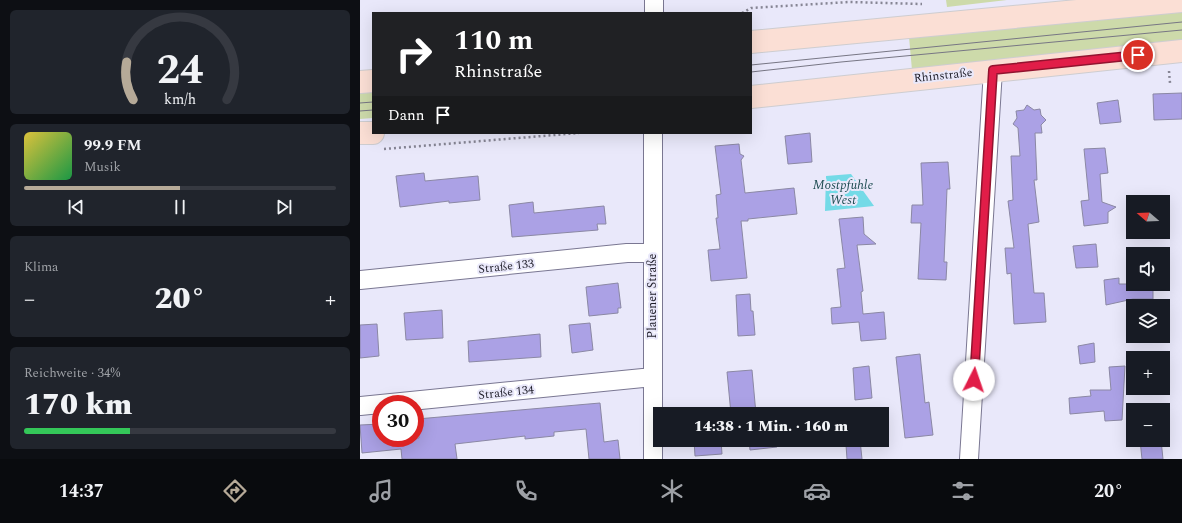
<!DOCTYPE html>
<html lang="de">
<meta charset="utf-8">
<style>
:root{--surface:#171b24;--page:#20242c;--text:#f1f3f6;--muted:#9ea1a6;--line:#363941;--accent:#b6aa98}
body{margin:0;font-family:Spectral,serif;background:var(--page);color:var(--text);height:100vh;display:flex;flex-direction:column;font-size:15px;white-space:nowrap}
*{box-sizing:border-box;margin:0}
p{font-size:13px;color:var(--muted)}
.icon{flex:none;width:22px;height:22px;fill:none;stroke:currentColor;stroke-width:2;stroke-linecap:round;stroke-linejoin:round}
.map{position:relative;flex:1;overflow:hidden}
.details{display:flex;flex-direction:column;gap:10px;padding:10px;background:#0d0f14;width:360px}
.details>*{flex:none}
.banner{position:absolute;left:12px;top:12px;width:380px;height:122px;border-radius:0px;box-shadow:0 4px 16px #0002;background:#202124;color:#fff;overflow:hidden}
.needle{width:26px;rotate:289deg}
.fabs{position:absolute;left:766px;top:195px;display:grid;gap:8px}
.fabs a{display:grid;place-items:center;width:44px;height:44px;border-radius:0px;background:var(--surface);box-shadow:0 4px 16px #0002;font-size:20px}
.speed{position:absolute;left:12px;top:395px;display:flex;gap:8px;font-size:20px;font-weight:700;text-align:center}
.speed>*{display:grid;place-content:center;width:52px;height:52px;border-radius:50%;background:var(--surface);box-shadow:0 4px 16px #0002;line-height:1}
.speed .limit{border:6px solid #d22;background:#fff;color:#111}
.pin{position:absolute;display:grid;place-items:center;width:34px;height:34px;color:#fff;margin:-17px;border:2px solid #fff;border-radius:50%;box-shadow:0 1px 4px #0007}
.me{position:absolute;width:44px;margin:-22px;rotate:4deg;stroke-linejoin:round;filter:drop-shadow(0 0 3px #0008)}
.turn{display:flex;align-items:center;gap:14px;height:84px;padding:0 16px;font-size:18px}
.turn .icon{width:52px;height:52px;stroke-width:2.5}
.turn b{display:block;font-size:28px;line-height:34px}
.then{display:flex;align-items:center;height:38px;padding:0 16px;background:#0003;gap:8px;font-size:15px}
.big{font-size:30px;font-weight:800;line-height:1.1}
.details .widget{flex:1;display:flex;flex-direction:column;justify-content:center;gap:6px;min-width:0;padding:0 14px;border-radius:6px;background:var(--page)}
.details .dial{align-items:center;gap:0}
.dial svg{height:104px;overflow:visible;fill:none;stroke:var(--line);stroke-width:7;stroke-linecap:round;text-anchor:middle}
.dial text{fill:var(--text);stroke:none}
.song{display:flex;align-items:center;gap:12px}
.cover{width:48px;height:48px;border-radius:6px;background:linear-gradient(135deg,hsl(50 70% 55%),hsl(140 70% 35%))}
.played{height:4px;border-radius:2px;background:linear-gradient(90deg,var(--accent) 50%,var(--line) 50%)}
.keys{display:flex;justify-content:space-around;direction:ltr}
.heat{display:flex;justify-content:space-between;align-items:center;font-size:22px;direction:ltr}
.charge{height:6px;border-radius:3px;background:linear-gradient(90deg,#34c759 34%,var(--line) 0)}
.trip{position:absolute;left:293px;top:407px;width:236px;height:40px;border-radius:0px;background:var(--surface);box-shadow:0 4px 16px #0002;font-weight:800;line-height:40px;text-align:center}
.menu{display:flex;height:64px;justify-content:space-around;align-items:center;background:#090b0e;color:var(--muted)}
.menu .icon{width:28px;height:28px}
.menu .selected{color:var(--accent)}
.menu b{font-size:18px;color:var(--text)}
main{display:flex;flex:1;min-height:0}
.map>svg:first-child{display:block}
.green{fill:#cddaaa}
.water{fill:#74dae7}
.building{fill:#aba1e5;stroke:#8b88a4}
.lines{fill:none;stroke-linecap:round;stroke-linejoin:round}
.minor-casing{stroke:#7a7792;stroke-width:20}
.major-casing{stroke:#cecdd0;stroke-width:24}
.path{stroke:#868594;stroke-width:2.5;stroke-dasharray:2 3;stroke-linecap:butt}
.minor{stroke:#fff;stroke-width:18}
.major{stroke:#fbdfd5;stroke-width:22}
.tram{stroke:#777684;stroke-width:1}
.route-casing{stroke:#92132f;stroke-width:10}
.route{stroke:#e11d48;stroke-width:7}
.labels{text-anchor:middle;stroke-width:4;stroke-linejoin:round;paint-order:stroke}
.street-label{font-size:12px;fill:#1e1d28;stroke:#e9e8fa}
.water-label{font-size:13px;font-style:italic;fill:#1e4c52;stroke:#e9e8fa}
</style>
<main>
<section class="details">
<div class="widget dial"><svg viewBox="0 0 100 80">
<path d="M14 69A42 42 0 1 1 86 69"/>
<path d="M14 69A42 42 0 0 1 9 40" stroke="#b6aa98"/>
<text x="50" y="56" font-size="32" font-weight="700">24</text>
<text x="50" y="72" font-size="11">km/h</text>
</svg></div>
<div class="widget">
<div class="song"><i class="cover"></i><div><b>99.9 FM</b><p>Musik</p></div></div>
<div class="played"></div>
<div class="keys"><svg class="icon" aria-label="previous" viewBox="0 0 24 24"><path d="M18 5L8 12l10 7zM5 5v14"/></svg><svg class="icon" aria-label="pause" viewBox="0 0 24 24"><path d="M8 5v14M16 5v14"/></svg><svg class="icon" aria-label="next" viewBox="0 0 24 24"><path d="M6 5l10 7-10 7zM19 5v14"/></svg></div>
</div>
<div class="widget"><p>Klima</p>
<div class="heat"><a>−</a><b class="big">20°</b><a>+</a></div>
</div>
<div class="widget"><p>Reichweite · 34%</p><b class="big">170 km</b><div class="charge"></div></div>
</section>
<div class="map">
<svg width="822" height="459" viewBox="0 0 822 459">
<rect width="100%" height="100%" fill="#e9e8fa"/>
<path class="green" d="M586,0h61l-60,7z
M822,9v33l-270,28 -3,-33z
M13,91v27l-13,1v-26z"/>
<path class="water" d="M491,174l23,32 -49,5 1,-35z"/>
<path class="building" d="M822,93v26l-28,1 -1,-26z
M758,100l3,22 -21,2 -3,-21z
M667,105l7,5 6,-1 1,6 5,5 -5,5 1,8h-7l2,47h-3l5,42 -11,2 6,69h10l2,29 -32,2 -3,-51 -4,1 -2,-26h9l-6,-47 5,-1 -2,-44h9l-2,-28 -5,-4 4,-6 -1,-7 8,-1z
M450,133l2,29 -24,2 -3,-28z
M379,144l1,10 4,2 -3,4 4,33 49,-5 3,26 -49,5v2h-7l6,57 -36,3 -3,-31 12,-1 -4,-31h2l-2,-23 5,-1 -6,-48z
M745,148l3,25 -8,1 2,28 14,5 -8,5v11l-24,3 -3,-25 8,-1 -5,-51z
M588,162l2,27h-3l-3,73h3l-1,18 -28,-1 3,-56h-10l1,-18h11l-2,-42z
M64,173l1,8 53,-5 2,24 -31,3v-2l-49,6 -4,-31z
M173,202l1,11 70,-7 2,18h-9l1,6 -86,7 -3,-32z
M503,217l1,17 12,10 -19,1 6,46 -2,1 2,22 21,-2 2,27 -25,2 -2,-19 -27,2 -1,-16 10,-1 -4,-38 8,-1 -6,-49z
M736,244l2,23 -22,1 -3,-22z
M759,278v6h34v15h-20l-27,6 -2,-25z
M258,283l3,25h-3v5l-29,3 -3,-29z
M390,294l1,17h2l2,24 -17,1 -2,-41z
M82,310l1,28 -37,2 -2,-27z
M230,323l3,27 -21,3 -3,-28z
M17,324l2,32 -19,2v-33z
M180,334l1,23 -72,5 -1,-21z
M734,343l1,19 -15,2 -2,-18z
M560,354l5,49 4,-1 4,33 -28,3 -9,-81z
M509,366l3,32 -17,2 -2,-32z
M765,366l-3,54 -17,1 -1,-10 -34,3 -1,-16 22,-2 -1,-6h21l-2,-23z
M392,370l4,44h-25l-4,-42z
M240,403l4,39 14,-2 2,19h-31l-3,-30 -32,3v4l-29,3v-3l-70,8 2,15h-55l-1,-10 -39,4 -2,-28 21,-1v14h38l-2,-19z
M497,410l1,4h-29v-2z
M334,440h27l1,14 -27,2z
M389,440h27l1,7 -27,3z
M472,440h28l2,19h-15l-1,-14 -13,1z
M780,440h21l2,19h-21z"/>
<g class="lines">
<defs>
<path id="minor" d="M294,13v-13
M0,280l267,-27h25
M0,406l293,-29
M293,459v-326
M609,459l24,-389"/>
<path id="major" d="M391,42l431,-41
M0,82l13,-1
M391,97l431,-46
M0,133h13"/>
</defs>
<use href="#minor" class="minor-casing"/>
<use href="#major" class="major-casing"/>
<path class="path" d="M382,13l9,-5 98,-6 73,2
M809,71l1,12
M24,149l195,-16"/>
<use href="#minor" class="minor"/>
<use href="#major" class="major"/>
<path class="tram" d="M391,65l431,-43
M391,72l90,-10 341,-32
M0,103l13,-1
M0,111l13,-1"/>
</g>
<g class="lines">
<defs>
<path id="route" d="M614,380l19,-310 145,-15"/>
</defs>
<use href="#route" class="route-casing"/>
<use href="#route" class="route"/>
</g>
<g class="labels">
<g class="street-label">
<text transform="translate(583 75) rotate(-6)" y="4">Rhinstraße</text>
<text transform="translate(146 266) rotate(-6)" y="4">Straße 133</text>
<text transform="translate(292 296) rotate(-90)" y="4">Plauener Straße</text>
<text transform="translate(146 392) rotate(-6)" y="4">Straße 134</text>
</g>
<g class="water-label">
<text x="483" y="189">Mostpfuhle<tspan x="483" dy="15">West</tspan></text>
</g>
</g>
</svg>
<div class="fabs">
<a><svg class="needle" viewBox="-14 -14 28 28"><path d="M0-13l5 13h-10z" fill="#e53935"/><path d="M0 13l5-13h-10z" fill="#9ea1a6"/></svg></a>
<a><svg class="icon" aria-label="sound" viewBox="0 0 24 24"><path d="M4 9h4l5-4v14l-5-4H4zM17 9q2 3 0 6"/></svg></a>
<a><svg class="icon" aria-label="layers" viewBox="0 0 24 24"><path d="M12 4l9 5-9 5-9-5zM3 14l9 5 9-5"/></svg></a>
<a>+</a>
<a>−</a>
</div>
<div class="speed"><div class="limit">30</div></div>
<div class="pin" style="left:778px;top:55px;background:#d93025"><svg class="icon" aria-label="arrive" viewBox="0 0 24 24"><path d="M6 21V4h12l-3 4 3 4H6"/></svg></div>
<svg class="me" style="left:614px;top:380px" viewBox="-20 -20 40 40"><circle r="19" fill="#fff"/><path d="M0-13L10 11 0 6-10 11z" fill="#e11d48"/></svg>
<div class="trip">14:38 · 1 Min. · 160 m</div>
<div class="banner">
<div class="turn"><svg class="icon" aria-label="right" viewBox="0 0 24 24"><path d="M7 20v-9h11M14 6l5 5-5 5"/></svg><div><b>110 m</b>Rhinstraße</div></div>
<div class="then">Dann<svg class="icon" aria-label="arrive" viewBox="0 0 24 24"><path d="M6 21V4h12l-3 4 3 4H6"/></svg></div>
</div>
</div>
</main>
<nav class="menu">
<b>14:37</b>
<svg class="icon selected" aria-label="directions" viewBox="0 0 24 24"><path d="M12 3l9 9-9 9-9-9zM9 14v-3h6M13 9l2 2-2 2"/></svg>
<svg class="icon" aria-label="music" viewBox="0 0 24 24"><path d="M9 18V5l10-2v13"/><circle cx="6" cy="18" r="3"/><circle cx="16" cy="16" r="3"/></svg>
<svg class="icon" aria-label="phone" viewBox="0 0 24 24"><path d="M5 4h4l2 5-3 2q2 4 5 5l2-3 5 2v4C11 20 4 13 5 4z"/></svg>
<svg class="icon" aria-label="climate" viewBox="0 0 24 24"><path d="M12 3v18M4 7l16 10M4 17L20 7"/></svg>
<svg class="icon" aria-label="car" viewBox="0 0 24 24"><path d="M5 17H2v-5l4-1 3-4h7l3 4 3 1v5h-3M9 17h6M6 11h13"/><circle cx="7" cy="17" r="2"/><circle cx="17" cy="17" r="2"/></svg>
<svg class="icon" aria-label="filters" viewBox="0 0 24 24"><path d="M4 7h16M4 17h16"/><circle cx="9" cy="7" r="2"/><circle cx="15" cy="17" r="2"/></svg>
<b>20°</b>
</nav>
